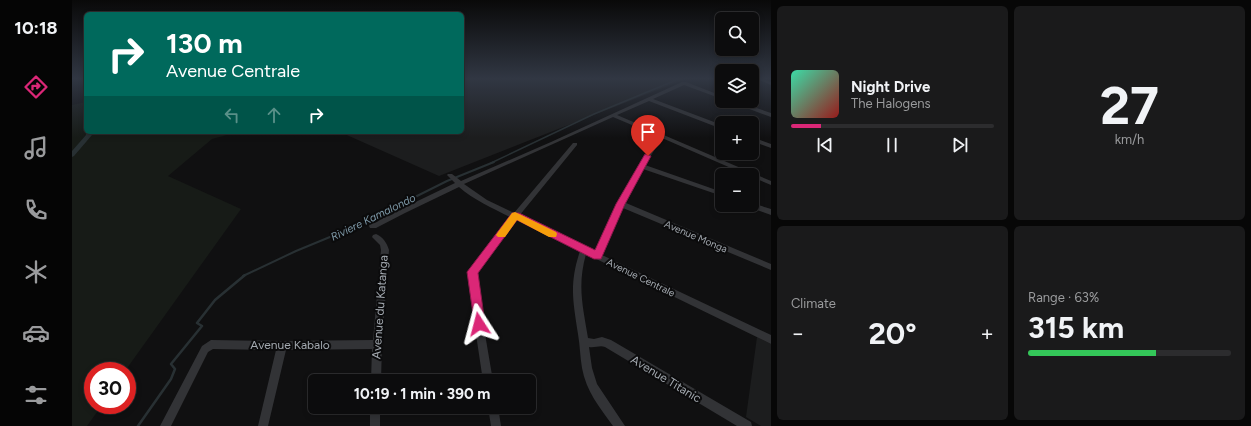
<!DOCTYPE html>
<meta charset="utf-8">
<style>
:root{--surface:#0c0c0d;--page:#1a1a1b;--text:#f1f3f6;--muted:#9a9b9d;--line:#2c2c2e;--accent:#db2777}
body{margin:0;font-family:Figtree,sans-serif;background:var(--page);color:var(--text);height:100vh;display:flex;flex-direction:column;font-size:15px;white-space:nowrap}
*{box-sizing:border-box;margin:0}
p{font-size:13px;color:var(--muted)}
.icon{flex:none;width:22px;height:22px;fill:none;stroke:currentColor;stroke-width:2;stroke-linecap:round;stroke-linejoin:round}
.map{position:relative;flex:1;overflow:hidden}
.drawer{display:flex;flex-direction:column;gap:6px;padding:6px;background:#070707;width:480px}
.drawer>*{flex:none}
.banner{position:absolute;left:12px;top:12px;width:380px;height:122px;border-radius:6px;box-shadow:0 2px 6px #0003,0 0 0 1px var(--line);background:#00695c;color:#fff;overflow:hidden}
.controls{position:absolute;left:643px;top:12px;display:grid;gap:8px}
.controls a{display:grid;place-items:center;width:44px;height:44px;border-radius:6px;background:var(--surface);box-shadow:0 2px 6px #0003,0 0 0 1px var(--line);font-size:20px}
.speed{position:absolute;left:12px;top:362px;display:flex;gap:8px;font-size:20px;font-weight:700;text-align:center}
.speed>*{display:grid;place-content:center;width:52px;height:52px;border-radius:50%;background:var(--surface);box-shadow:0 2px 6px #0003,0 0 0 1px var(--line);line-height:1}
.speed .limit{border:6px solid #d22;background:#fff;color:#111}
.pin{position:absolute;display:grid;place-items:center;width:34px;height:34px;color:#fff;margin:-41px -17px;border-radius:50% 50% 50% 0;rotate:-45deg;box-shadow:0 0 4px #0007}
.pin .icon{rotate:45deg}
.me{position:absolute;width:44px;margin:-22px;rotate:351deg;stroke-linejoin:round;filter:drop-shadow(0 0 3px #0008)}
.turn{display:flex;align-items:center;gap:14px;height:84px;padding:0 16px;font-size:18px}
.turn .icon{width:52px;height:52px;stroke-width:2.5}
.turn b{display:block;font-size:28px;line-height:34px}
.lanes{display:flex;align-items:center;height:38px;padding:0 16px;background:#0003;justify-content:center;gap:20px;direction:ltr}
.lanes .off{opacity:.35}
.big{font-size:30px;font-weight:700;line-height:1.1}
.drawer .widget{flex:1;display:flex;flex-direction:column;justify-content:center;gap:6px;min-width:0;padding:0 14px;border-radius:6px;background:var(--page)}
.drawer .dial{align-items:center;gap:0}
.dial b{font-size:52px;line-height:1}
.song{display:flex;align-items:center;gap:12px}
.cover{width:48px;height:48px;border-radius:6px;background:linear-gradient(135deg,hsl(160 70% 55%),hsl(0 70% 35%))}
.played{height:4px;border-radius:2px;background:linear-gradient(90deg,var(--accent) 15%,var(--line) 15%)}
.keys{display:flex;justify-content:space-around;direction:ltr}
.heat{display:flex;justify-content:space-between;align-items:center;font-size:22px;direction:ltr}
.charge{height:6px;border-radius:3px;background:linear-gradient(90deg,#34c759 63%,var(--line) 0)}
.drawer .tiles{flex:1;display:grid;gap:6px;grid-template-columns:repeat(2,1fr)}
.trip{position:absolute;left:236px;top:374px;width:228px;height:40px;border-radius:6px;background:var(--surface);box-shadow:0 2px 6px #0003,0 0 0 1px var(--line);font-weight:700;line-height:40px;text-align:center}
main{display:flex;flex:1;min-height:0}
.tabs{display:flex;flex-direction:column;width:72px;justify-content:space-around;align-items:center;background:#050505;color:var(--muted)}
.tabs .icon{width:28px;height:28px}
.tabs .active{color:var(--accent)}
.tabs b{font-size:18px;color:var(--text)}
.map>svg:first-child{display:block}
.built{fill:#1c1d1e}
.green{fill:#171b17}
.lines{fill:none;stroke-linecap:round;stroke-linejoin:round}
.stream-far2{stroke:#283033;stroke-width:1.5}
.stream-far1{stroke:#283033;stroke-width:2}
.stream{stroke:#283033;stroke-width:2.5}
.canal{fill:#283033;fill-rule:evenodd}
.minor{fill:#323336;fill-rule:evenodd}
.route{fill:#db2777;stroke:#8e194d}
.slow{fill:#f59e0b}
.labels{text-anchor:middle;stroke-width:4;stroke-linejoin:round;paint-order:stroke}
.street-label{font-size:10px;fill:#a3a9b0;stroke:#0b0b0c}
.water-label{font-size:11px;font-style:italic;fill:#7e99a8;stroke:#0b0b0c}
.near-street-label{font-size:12px;fill:#a3a9b0;stroke:#0b0b0c}
</style>
<main>
<nav class="tabs">
<b>10:18</b>
<svg class="icon active" aria-label="directions" viewBox="0 0 24 24"><path d="M12 3l9 9-9 9-9-9zM9 14v-3h6M13 9l2 2-2 2"/></svg>
<svg class="icon" aria-label="music" viewBox="0 0 24 24"><path d="M9 18V5l10-2v13"/><circle cx="6" cy="18" r="3"/><circle cx="16" cy="16" r="3"/></svg>
<svg class="icon" aria-label="phone" viewBox="0 0 24 24"><path d="M5 4h4l2 5-3 2q2 4 5 5l2-3 5 2v4C11 20 4 13 5 4z"/></svg>
<svg class="icon" aria-label="climate" viewBox="0 0 24 24"><path d="M12 3v18M4 7l16 10M4 17L20 7"/></svg>
<svg class="icon" aria-label="car" viewBox="0 0 24 24"><path d="M5 17H2v-5l4-1 3-4h7l3 4 3 1v5h-3M9 17h6M6 11h13"/><circle cx="7" cy="17" r="2"/><circle cx="17" cy="17" r="2"/></svg>
<svg class="icon" aria-label="filters" viewBox="0 0 24 24"><path d="M4 7h16M4 17h16"/><circle cx="9" cy="7" r="2"/><circle cx="15" cy="17" r="2"/></svg>
</nav>
<div class="map">
<svg width="699" height="426" viewBox="0 0 699 426">
<rect width="100%" height="100%" fill="#101011"/>
<path class="built" d="M390,78h226l-249,98 -99,-44h122z
M685,337l14,7v82h-10l-15,-9z"/>
<path class="green" d="M14,102v30h152l-26,7 -44,37 73,33 -116,162h-32v34h9l-15,21h-15v-321z"/>
<g class="lines">
<path class="stream-far2" d="M419,163l103,-49 87,-36"/>
<path class="stream-far1" d="M171,276l53,-25 63,-26 88,-44 47,-19"/>
<path class="stream" d="M66,426l33,-47 4,-10 -4,-5 31,-38 -5,-3 18,-23 30,-25"/>
<path class="canal" d="M14,132h6v3l-18,21 -2,1v-6l14,-16z"/>
<path class="minor" d="M683,78h6l10,4v3z
M610,82h4l36,14v3l-38,-14 -31,14 69,26v4l-73,-28 -32,14 154,66v4l-19,-8v-2h-5l-85,-37 -17,27 77,27v4l-79,-27 -17,34 145,61v6l-148,-62 -21,47 169,80v9l-185,-90c-9,32 -3,53 2,84l6,1 8,-2 9,3 140,82 1,4h-15l-132,-79c-5,-2 -10,1 -16,0l3,21 5,16 28,42h-12c-13,-18 -27,-35 -31,-58 -2,-11 -2,-23 -4,-34 -5,-33 -9,-50 2,-83l-64,-31 -40,53v8l17,100h-10l-15,-100v-9l42,-55c-18,-9 -36,-17 -51,-30l-54,26 -29,15h-6l-1,-2 1,-2 85,-41 -8,-8 1,-1h4l9,7 90,-39zM541,117l45,19 -20,30v1l-20,37 -22,48 -77,-36 58,-71v-2h-4l-59,70 -27,-13 -23,-16z
M656,101h8l35,12v4z
M680,137l19,7v4l-19,-7z
M680,203l19,6v6l-22,-8 -1,-2h4z
M304,234c7,3 11,9 13,16l-7,94 -1,37h-10l1,-32 -86,1 -18,76h-10l18,-76 -63,-1 -5,3 -37,74h-11l42,-80 9,-6 71,1 91,-1 8,-90 -1,-5 -8,-8 1,-2z
M298,407h10v19h-10z
M416,407h10l3,19h-10z"/>
</g>
<linearGradient id="sky" x2="0" y2="1"><stop stop-color="#090909"/><stop offset="0.57" stop-color="#313743"/><stop offset="1" stop-color="#313743" stop-opacity="0"/></linearGradient>
<rect width="699" height="138" fill="url(#sky)"/>
<path class="route" d="M573,154l6,2 -26,48 -24,55h-7l-77,-39 -39,53 7,51 -2,4 -4,1 -4,-1 -8,-56 45,-59h7l76,37 21,-46z"/>
<path class="slow" d="M443,212l41,20 1,2 -1,3h-7l-32,-17 -12,17h-7l-2,-2 2,-3 14,-19z"/>
<g class="labels">
<g class="street-label">
<text transform="translate(624 236) rotate(23)" y="4">Avenue Monga</text>
<text transform="translate(569 277) rotate(26)" y="4">Avenue Centrale</text>
</g>
<g class="water-label">
<text transform="translate(301 217) rotate(-26)" y="4">Riviere Kamalondo</text>
</g>
<g class="near-street-label">
<text transform="translate(308 307) rotate(-86)" y="4">Avenue du Katanga</text>
<text x="218" y="349">Avenue Kabalo</text>
<text transform="translate(594 379) rotate(31)" y="4">Avenue Titanic</text>
</g>
</g>
</svg>
<div class="controls">
<a><svg class="icon" aria-label="search" viewBox="0 0 24 24"><circle cx="10" cy="10" r="6"/><path d="M15 15l6 6"/></svg></a>
<a><svg class="icon" aria-label="layers" viewBox="0 0 24 24"><path d="M12 4l9 5-9 5-9-5zM3 14l9 5 9-5"/></svg></a>
<a>+</a>
<a>−</a>
</div>
<div class="speed"><div class="limit">30</div></div>
<div class="pin" style="left:576px;top:156px;background:#d93025"><svg class="icon" aria-label="arrive" viewBox="0 0 24 24"><path d="M6 21V4h12l-3 4 3 4H6"/></svg></div>
<svg class="me" style="left:407px;top:324px" viewBox="-20 -20 40 40"><path d="M0-17L14 15 0 8-14 15z" fill="#db2777" stroke="#fff" stroke-width="4"/></svg>
<div class="trip">10:19 · 1 min · 390 m</div>
<div class="banner">
<div class="turn"><svg class="icon" aria-label="right" viewBox="0 0 24 24"><path d="M7 20v-9h11M14 6l5 5-5 5"/></svg><div><b>130 m</b>Avenue Centrale</div></div>
<div class="lanes"><svg class="icon off" aria-label="left" viewBox="0 0 24 24"><path d="M17 20v-9H6M10 6l-5 5 5 5"/></svg><svg class="icon off" aria-label="ahead" viewBox="0 0 24 24"><path d="M12 20V5M6 11l6-6 6 6"/></svg><svg class="icon" aria-label="right" viewBox="0 0 24 24"><path d="M7 20v-9h11M14 6l5 5-5 5"/></svg></div>
</div>
</div>
<section class="drawer">
<div class="tiles">
<div class="widget">
<div class="song"><i class="cover"></i><div><b>Night Drive</b><p>The Halogens</p></div></div>
<div class="played"></div>
<div class="keys"><svg class="icon" aria-label="previous" viewBox="0 0 24 24"><path d="M18 5L8 12l10 7zM5 5v14"/></svg><svg class="icon" aria-label="pause" viewBox="0 0 24 24"><path d="M8 5v14M16 5v14"/></svg><svg class="icon" aria-label="next" viewBox="0 0 24 24"><path d="M6 5l10 7-10 7zM19 5v14"/></svg></div>
</div>
<div class="widget dial"><b>27</b><p>km/h</p></div>
<div class="widget"><p>Climate</p>
<div class="heat"><a>−</a><b class="big">20°</b><a>+</a></div>
</div>
<div class="widget"><p>Range · 63%</p><b class="big">315 km</b><div class="charge"></div></div>
</div>
</section>
</main>
